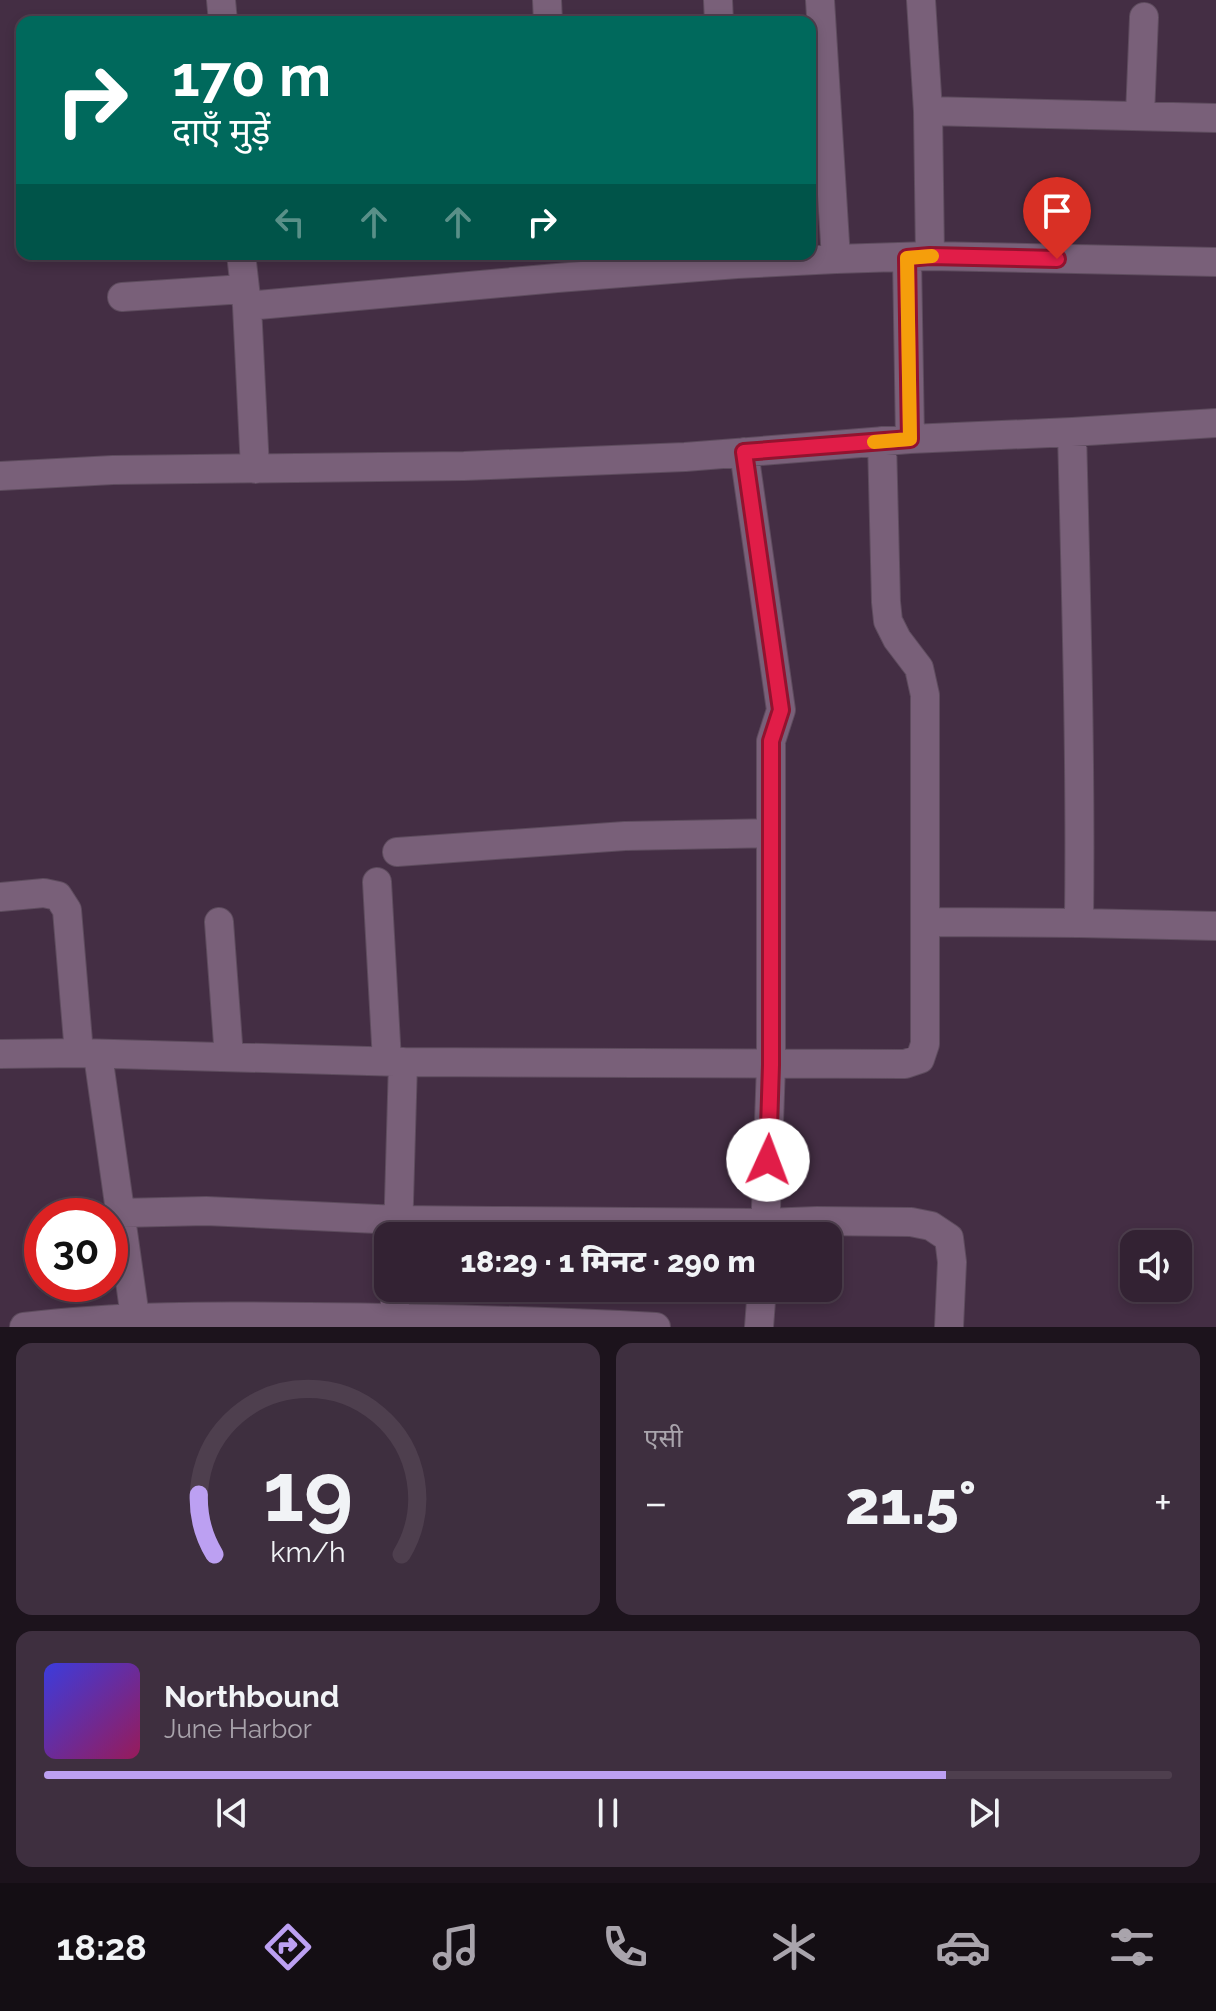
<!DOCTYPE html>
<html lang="hi">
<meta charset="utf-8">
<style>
:root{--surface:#323;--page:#3e2f3f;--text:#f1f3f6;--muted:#a9a4ac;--line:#4e3f4e;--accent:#bca0f2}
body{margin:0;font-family:Raleway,"Noto Sans Devanagari",sans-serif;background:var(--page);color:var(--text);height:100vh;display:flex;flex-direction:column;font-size:30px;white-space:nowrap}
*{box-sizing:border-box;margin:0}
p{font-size:26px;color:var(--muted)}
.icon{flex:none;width:44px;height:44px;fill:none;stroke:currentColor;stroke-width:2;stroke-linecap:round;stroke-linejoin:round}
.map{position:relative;height:1327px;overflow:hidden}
.side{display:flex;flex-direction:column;gap:16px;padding:16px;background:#1c131c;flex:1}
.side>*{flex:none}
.guide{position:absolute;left:16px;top:16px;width:800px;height:244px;border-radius:16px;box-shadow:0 4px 12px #0003,0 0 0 2px var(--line);background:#00695c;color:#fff;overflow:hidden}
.tools{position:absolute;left:1120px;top:1230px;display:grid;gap:16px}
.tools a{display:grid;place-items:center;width:72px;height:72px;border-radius:16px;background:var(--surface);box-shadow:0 4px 12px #0003,0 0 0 2px var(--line);font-size:40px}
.speed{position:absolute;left:24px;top:1198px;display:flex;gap:16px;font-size:40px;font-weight:700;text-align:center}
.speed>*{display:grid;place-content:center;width:104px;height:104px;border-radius:50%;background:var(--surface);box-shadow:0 4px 12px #0003,0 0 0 2px var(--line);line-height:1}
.speed .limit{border:12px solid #d22;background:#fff;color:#111}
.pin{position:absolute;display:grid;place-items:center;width:68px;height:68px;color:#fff;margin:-82px -34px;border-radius:50% 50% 50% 0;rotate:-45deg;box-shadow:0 0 8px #0007}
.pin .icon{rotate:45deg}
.me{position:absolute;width:88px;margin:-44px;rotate:2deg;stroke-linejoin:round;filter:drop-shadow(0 0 6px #0008)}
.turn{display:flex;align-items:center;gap:28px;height:168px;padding:0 24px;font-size:36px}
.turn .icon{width:104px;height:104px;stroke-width:2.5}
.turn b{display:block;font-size:56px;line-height:68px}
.lanes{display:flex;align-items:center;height:76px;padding:0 24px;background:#0003;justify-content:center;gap:40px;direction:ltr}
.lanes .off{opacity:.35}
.big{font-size:60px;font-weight:800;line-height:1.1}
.side .card{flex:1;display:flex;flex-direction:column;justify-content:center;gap:12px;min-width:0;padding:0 28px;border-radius:16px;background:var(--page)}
.side .dial{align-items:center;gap:0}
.dial svg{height:208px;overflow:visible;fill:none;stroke:var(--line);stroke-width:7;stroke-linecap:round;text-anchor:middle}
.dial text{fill:var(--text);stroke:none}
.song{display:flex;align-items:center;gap:24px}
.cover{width:96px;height:96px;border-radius:12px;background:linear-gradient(135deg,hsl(240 70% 55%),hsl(330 70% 35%))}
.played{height:8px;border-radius:4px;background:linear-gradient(90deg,var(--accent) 80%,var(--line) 80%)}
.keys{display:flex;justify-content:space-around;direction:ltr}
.heat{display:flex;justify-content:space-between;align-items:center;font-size:44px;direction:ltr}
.side .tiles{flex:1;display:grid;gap:16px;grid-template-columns:1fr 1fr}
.card:last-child{grid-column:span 2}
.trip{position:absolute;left:374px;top:1222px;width:468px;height:80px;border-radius:16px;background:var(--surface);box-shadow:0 4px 12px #0003,0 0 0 2px var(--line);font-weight:800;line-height:80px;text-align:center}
.tabs{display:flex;height:128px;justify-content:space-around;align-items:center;background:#140e14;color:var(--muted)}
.tabs .icon{width:56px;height:56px}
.tabs .current{color:var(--accent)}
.tabs b{font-size:36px;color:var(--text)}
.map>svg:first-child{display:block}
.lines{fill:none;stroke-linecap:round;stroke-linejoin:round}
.minor-casing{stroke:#5e4c5e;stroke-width:30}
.minor{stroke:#796079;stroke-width:28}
.route-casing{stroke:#92132f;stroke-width:20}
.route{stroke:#e11d48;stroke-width:14}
.slow{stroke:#f59e0b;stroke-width:14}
</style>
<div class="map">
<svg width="1216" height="1327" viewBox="0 0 1216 1327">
<rect width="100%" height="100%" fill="#442e44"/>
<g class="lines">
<defs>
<path id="minor" d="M221,0l2,22
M547,0l1,22
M718,0l1,22
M820,0l16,259
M921,0l7,111 2,145
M928,111l288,7
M1140,115l4,-98
M241,254l6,52 8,163
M907,258l3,181
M122,297l122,-8
M247,306l310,-28 180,-14 99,-5 94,-3 286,6
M744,452l37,258 -10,31v324l-6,171
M0,476l113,-6 351,-4 221,-9 225,-18 162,-7 144,-9
M397,852l228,-16 146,-3
M377,882l10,179
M0,897l44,-4 14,3 9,14 12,143
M219,922l10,135
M925,922l154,1c2,-164 -3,-327 -7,-491
M1079,923l137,3
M0,1054l79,-1 324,9
M98,1055l37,262
M120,1213l86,-2 193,9 95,1 272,2 51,-2 94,1 20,4 18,12 3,24 -3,65
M398,1236l5,-174 502,2 15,-5 5,-15v-349l-6,-27 -22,-29 -9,-18 -2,-19 -4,-161
M394,1317l2,-29
M24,1327c95,-12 190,-11 285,-10 116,1 232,4 347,10
M759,1327l3,-39"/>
</defs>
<use href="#minor" class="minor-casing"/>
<use href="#minor" class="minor"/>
</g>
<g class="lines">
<defs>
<path id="route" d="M768,1160l3,-95v-324l10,-31 -37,-258 166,-13 -3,-181 23,-2 127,3"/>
</defs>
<use href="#route" class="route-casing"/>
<use href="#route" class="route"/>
<path class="slow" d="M874,442l36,-3 -3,-181 25,-2"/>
</g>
</svg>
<div class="tools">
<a><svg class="icon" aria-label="sound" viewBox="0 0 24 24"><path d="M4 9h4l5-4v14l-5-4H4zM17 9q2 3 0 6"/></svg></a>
</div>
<div class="speed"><div class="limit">30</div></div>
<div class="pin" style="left:1057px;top:259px;background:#d93025"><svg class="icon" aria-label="arrive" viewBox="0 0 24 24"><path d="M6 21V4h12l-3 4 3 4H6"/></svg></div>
<svg class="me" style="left:768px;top:1160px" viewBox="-20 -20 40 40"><circle r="19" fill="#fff"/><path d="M0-13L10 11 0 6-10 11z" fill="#e11d48"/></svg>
<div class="trip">18:29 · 1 मिनट · 290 m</div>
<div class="guide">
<div class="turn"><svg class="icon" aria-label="right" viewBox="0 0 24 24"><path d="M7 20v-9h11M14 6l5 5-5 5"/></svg><div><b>170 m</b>दाएँ मुड़ें</div></div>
<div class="lanes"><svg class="icon off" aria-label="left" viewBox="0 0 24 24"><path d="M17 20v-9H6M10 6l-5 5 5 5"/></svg><svg class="icon off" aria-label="ahead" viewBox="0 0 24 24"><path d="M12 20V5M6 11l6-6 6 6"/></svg><svg class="icon off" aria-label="ahead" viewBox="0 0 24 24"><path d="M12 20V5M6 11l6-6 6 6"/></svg><svg class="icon" aria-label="right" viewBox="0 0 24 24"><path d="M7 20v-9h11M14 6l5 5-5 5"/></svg></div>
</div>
</div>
<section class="side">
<div class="tiles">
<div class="card dial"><svg viewBox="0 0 100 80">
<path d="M14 69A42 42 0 1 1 86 69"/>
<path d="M14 69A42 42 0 0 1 8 46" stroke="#bca0f2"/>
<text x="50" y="56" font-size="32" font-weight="700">19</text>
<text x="50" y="72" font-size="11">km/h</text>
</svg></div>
<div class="card"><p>एसी</p>
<div class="heat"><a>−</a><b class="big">21.5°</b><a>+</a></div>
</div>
<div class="card">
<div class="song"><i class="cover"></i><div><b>Northbound</b><p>June Harbor</p></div></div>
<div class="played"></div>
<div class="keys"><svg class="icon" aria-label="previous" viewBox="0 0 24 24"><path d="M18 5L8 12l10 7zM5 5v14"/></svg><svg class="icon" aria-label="pause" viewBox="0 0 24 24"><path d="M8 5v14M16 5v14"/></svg><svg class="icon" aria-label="next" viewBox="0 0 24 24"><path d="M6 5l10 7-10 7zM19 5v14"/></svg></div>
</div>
</div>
</section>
<nav class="tabs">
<b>18:28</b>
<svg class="icon current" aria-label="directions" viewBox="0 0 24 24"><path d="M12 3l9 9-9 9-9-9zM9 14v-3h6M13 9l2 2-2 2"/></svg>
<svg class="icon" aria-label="music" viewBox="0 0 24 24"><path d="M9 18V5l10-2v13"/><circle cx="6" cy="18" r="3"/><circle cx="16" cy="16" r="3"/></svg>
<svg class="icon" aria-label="phone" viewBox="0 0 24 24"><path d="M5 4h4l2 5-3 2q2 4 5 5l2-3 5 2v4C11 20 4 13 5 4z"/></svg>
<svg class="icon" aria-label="climate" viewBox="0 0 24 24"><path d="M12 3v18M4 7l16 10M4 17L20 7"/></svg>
<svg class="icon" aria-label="car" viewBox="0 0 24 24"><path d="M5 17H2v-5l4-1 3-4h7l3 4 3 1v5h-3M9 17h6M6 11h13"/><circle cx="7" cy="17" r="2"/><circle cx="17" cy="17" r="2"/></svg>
<svg class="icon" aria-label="filters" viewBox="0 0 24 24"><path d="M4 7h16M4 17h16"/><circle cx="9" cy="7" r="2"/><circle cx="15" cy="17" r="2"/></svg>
</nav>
